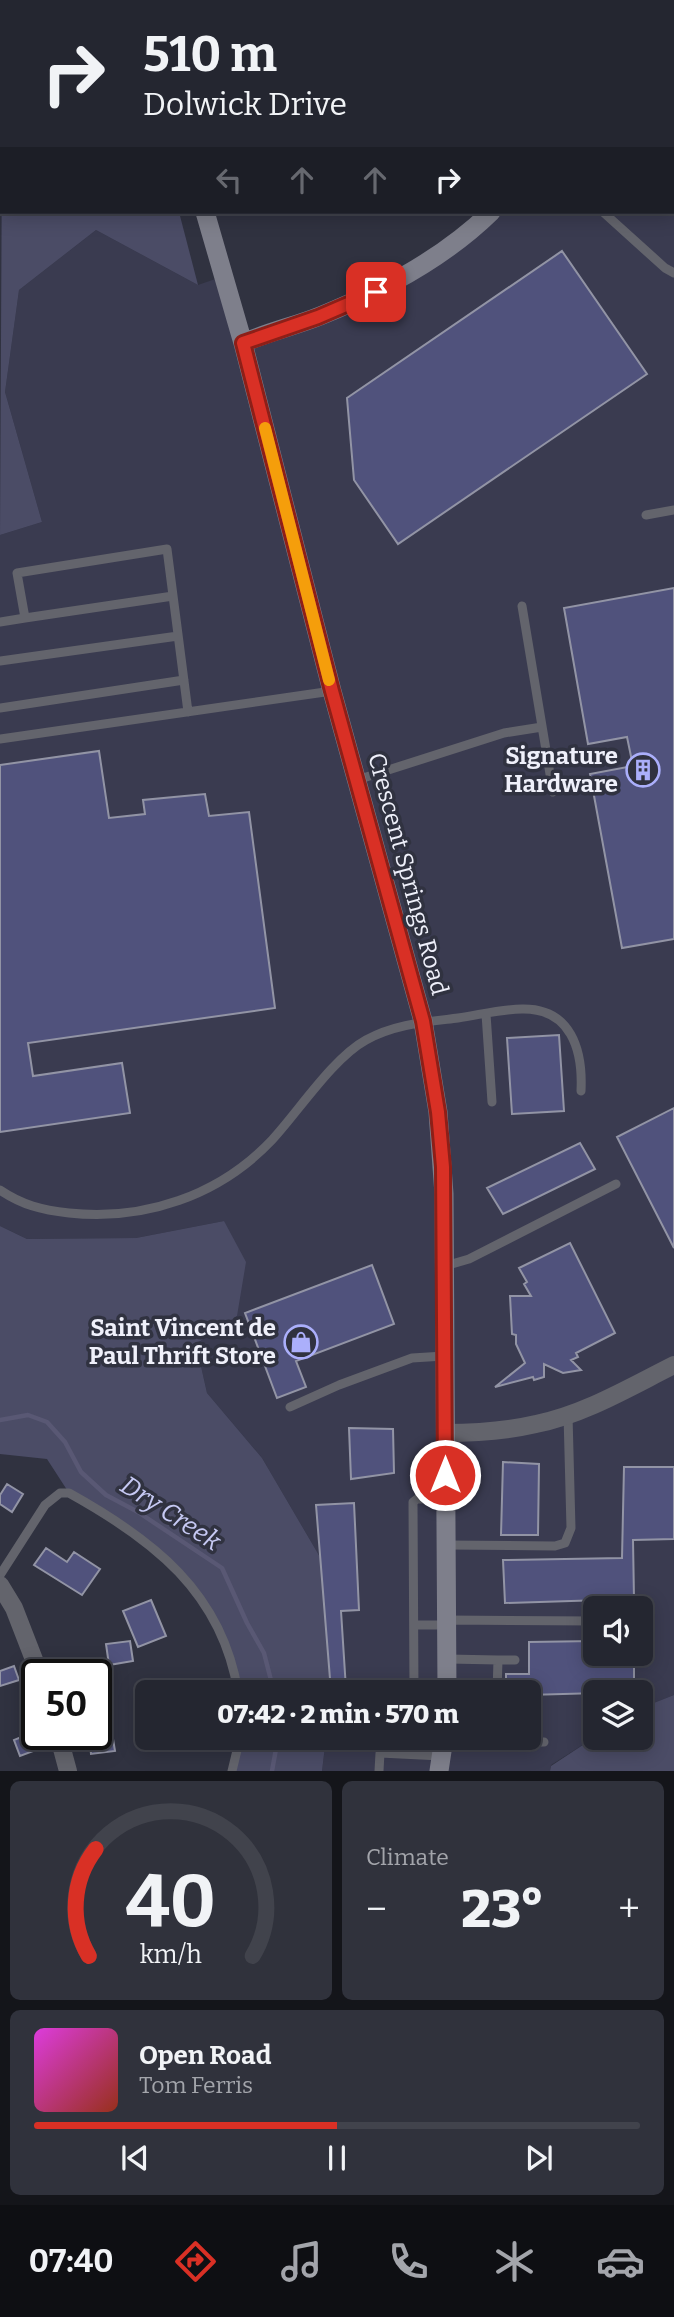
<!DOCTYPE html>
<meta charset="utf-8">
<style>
:root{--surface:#242630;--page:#30323c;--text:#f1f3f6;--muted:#a3a5ab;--line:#41434c;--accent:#d93025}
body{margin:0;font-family:Bitter,serif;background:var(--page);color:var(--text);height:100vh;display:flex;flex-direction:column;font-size:26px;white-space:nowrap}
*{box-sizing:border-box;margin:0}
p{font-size:23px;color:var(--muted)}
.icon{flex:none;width:38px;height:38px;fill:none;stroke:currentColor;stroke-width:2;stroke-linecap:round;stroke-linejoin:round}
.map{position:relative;height:1771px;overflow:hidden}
.sheet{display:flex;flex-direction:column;gap:10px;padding:10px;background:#14151a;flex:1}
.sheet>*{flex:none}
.top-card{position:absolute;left:0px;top:0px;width:676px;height:214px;box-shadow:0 4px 18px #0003,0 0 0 2px var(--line);background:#242630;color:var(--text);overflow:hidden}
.controls{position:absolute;left:583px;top:1596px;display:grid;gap:14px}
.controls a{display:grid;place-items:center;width:70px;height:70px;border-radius:10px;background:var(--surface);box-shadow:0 4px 18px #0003,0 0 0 2px var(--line);font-size:35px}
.speed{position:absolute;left:21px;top:1659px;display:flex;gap:14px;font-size:35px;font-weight:700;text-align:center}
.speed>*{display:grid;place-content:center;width:91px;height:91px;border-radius:50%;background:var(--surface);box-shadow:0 4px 18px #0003,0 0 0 2px var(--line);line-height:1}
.speed .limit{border:4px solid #111;border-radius:10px;background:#fff;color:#111}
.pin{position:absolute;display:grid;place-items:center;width:60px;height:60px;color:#fff;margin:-30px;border-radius:14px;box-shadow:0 4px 10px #0006}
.me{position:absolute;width:77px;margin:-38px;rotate:0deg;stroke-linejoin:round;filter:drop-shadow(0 0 5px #0008)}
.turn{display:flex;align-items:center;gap:24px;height:147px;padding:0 28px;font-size:32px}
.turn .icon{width:91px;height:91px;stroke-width:2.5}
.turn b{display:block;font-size:49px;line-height:60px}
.lanes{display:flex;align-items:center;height:66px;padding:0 28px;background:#0003;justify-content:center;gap:35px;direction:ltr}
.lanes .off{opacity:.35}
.big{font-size:52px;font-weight:800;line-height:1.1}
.sheet .widget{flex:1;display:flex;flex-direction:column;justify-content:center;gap:10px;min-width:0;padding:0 24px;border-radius:10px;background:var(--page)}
.sheet .dial{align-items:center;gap:0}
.dial svg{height:182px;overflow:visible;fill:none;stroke:var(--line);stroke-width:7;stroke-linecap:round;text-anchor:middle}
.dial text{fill:var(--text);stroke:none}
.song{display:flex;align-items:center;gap:21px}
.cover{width:84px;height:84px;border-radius:10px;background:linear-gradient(135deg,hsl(300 70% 55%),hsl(10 70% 35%))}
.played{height:7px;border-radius:4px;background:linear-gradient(90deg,var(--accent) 50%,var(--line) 50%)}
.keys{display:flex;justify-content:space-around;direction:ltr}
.heat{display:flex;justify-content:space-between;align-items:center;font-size:38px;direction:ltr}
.sheet .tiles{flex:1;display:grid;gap:10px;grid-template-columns:1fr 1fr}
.widget:last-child{grid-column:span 2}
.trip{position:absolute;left:135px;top:1680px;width:406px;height:70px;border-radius:10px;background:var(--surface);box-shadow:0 4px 18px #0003,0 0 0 2px var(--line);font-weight:800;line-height:70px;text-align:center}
.dock{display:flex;height:112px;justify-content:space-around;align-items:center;background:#0e0f13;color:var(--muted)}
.dock .icon{width:49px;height:49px}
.dock .active{color:var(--accent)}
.dock b{font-size:32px;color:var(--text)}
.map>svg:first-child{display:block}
.built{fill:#3a3b50;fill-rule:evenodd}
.green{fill:#4b4c66}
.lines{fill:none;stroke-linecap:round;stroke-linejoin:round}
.stream{stroke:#595874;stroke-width:4.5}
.building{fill:#50527c;stroke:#9294a5;stroke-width:2}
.service{stroke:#63646c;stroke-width:9}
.minor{stroke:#63646c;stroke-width:18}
.secondary{stroke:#7e7f8b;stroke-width:19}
.motorway{stroke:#a5a7b9;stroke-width:21}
.route-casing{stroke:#8d1f18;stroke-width:18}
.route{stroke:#d93025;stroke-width:12}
.slow{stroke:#f59e0b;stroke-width:12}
.labels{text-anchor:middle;stroke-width:7;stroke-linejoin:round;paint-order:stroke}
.poi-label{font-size:24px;font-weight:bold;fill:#eff0fa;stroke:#303240;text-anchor:end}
.street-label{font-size:24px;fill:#eff0fa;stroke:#303240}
.water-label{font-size:26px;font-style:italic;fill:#c6c9f3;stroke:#303240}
</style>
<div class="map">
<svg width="674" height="1771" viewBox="0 0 674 1771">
<rect width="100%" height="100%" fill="#303240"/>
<path class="built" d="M674,192v1503l-33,13 -1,-16h-45v45l-44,28 -1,6h-228l4,-33h202v-46h-197l-11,-135 -58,-99 -55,-65 -11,-49 41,-28 -13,-95 -88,17 -109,1 -27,-13v-691l42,-13 -37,-130 14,-102 77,-60 102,55 26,-9 19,66 133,-50 115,-80h183zM595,1608h45v46h-45z"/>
<path class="green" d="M2,144v68h177l19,73 -102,-55 -77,60 -14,102 37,130 -42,13z
M224,1221l22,41 -9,54 -41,28 11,49 55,65 58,99 11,135h-93l-26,-72 -39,-56 -104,-71 -22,-34 -47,-5v-228l27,13 109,-1z
M674,1695v76h-124l1,-5 44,-29 45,1 1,-30z
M240,1738h86l-4,33h-90z"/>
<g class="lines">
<path class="stream" d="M0,1420l28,-5 19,7 18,20 16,30 25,23 32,17 84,56 25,55 17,30 10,39
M272,1771l6,-33"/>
</g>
<path class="building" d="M562,251l85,123 -249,170 -44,-64 -7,-82z
M674,588v351l-52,9 -32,-174 43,-8 -6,-29 -39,7 -24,-136z
M99,751l10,67 36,-4 -2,-14 62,-6 4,22 40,-4 26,196 -247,35 5,33 89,-13 8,50 -130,19v-367z
M559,1035l5,76 -52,3 -5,-76z
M674,1108v140l-57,-111z
M580,1143l15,26 -92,45 -16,-26z
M570,1243l45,90 -39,20 2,4 -7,3 10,10 -18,3 -19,-9v13l-10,3 -1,-3 -38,10 30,-24 -9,-19v-9l-4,-1 -2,-38h21l-7,-12 3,-2 -8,-14z
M372,1265l22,59 -98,37 10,26 -29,11 -32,-85z
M349,1428l44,1 1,44 -43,6z
M503,1462l36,2 -1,71h-37z
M624,1467h50v72l-41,1 1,59 -129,4 -2,-43 119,-2z
M7,1484l16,10 -11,18 -12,-8v-9z
M354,1503l5,107 -18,1 5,78 -15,2 -15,-186z
M46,1548l21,14 7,-10 26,17 -18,26 -48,-30z
M151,1600l15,36 -28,11 -15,-36z
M130,1641l3,20 -24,4 -3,-21z
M595,1641v13h39v38l-106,3v-3h-22v-18h23v-32z
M14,1666l5,14 -19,6v-15z
M110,1721l5,30 -24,3 -2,-20h7v-11z
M34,1722l3,12h2l5,13 -24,9 -6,-16 10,-4 -3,-9z"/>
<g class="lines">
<path class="service" d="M356,2l2,-2
M553,2v-2
M603,212l62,56 9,5
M646,515l28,-5
M522,606l31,186
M25,618l148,-22
M0,622l25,-4 -8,-45 150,-24 21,163
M0,661l178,-25
M0,708l184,-28
M0,739l332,-48
M357,780l147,-47 38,-6
M486,1014l6,88
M0,1190c22,15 42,20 69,23 75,8 150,-17 203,-73 26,-28 61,-82 94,-100 29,-16 60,-18 92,-22 21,-3 43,-9 64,-9 49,-1 61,41 59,82
M445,1266l24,-7 147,-75
M290,1407l49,-22 73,-27 32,-2
M446,1545l109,1 10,-3 6,-15 -3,-113
M0,1575l45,-70 15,-12h9c83,46 153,99 169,199
M447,1620l148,1
M414,1625h33
M448,1659l50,1 -1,32
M498,1660h17
M414,1692l-1,-190 4,-3h28
M444,1743l100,-1
M232,1771l8,-33
M379,1771l1,-18 61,3"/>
<path class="minor" d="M445,1433c30,0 61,-2 91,-9 49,-10 94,-37 138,-59
M0,1585l14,23 26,67
M58,1734l10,37"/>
<path class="secondary" d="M144,0v2
M622,2l1,-2
M205,212l38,131 89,348 91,330 15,91 6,82 3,498
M243,343c25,-11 52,-17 77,-27 62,-25 123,-57 171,-104
M439,1771l5,-33"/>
<path class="motorway" d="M44,2l2,-2
M124,2l2,-2
M0,39l2,-2
M0,104l2,-1"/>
</g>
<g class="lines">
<defs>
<path id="route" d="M376,292l-58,25 -75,26 89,348 91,330 15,91 5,55 2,308"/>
</defs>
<use href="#route" class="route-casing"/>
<use href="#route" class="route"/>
<path class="slow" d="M265,428l64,252"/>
</g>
<defs>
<symbol id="building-ring" viewBox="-11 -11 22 22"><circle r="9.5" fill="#303240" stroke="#abaffb" stroke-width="1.5"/><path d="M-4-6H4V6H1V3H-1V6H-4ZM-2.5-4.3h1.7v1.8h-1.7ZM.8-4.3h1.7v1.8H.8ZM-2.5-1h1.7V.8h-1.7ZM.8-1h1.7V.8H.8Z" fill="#abaffb"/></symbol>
<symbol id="shop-ring" viewBox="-11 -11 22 22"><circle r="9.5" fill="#303240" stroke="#abaffb" stroke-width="1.5"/><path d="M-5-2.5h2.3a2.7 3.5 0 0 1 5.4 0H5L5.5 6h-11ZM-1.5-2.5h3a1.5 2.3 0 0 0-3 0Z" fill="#abaffb"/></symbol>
</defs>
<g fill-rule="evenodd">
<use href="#building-ring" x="624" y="751" width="38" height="38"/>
<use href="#shop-ring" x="282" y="1323" width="38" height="38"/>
</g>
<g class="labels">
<g class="poi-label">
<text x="618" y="764">Signature<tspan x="618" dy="28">Hardware</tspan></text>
<text x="276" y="1336">Saint Vincent de<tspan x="276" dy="28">Paul Thrift Store</tspan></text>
</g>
<g class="street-label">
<text transform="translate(408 874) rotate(75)" y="8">Crescent Springs Road</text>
</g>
<g class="water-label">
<text transform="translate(171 1513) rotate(33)" y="9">Dry Creek</text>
</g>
</g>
</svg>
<div class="controls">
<a><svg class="icon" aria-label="sound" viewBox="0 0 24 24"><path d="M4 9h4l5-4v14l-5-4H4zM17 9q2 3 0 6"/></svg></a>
<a><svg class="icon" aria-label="layers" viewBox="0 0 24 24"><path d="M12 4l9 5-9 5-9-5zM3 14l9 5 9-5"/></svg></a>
</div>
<div class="speed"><div class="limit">50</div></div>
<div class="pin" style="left:376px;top:292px;background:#d93025"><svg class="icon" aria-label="arrive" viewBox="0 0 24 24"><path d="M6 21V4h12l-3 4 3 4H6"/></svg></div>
<svg class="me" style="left:445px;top:1475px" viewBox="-20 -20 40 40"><circle r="17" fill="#d93025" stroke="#fff" stroke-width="3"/><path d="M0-11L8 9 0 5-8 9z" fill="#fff"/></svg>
<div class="trip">07:42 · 2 min · 570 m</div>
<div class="top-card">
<div class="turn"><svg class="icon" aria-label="right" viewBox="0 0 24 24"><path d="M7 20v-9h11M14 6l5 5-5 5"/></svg><div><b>510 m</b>Dolwick Drive</div></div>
<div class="lanes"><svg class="icon off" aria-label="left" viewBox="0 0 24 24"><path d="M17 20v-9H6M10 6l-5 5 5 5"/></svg><svg class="icon off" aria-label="ahead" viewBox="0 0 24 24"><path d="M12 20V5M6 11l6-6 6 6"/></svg><svg class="icon off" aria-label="ahead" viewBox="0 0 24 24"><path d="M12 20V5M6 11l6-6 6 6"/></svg><svg class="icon" aria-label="right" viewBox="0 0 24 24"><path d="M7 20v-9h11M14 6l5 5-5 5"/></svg></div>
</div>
</div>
<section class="sheet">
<div class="tiles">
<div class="widget dial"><svg viewBox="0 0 100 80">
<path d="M14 69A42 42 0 1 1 86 69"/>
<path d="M14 69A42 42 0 0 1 17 22" stroke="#d93025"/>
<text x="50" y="56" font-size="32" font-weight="700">40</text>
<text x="50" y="72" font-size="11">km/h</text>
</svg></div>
<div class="widget"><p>Climate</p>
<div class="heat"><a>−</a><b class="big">23°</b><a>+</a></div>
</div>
<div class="widget">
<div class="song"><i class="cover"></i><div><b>Open Road</b><p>Tom Ferris</p></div></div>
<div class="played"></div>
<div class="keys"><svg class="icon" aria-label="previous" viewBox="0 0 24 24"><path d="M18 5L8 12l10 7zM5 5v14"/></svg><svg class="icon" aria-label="pause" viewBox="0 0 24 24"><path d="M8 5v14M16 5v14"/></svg><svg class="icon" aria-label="next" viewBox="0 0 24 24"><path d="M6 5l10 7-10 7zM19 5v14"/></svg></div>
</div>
</div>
</section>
<nav class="dock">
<b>07:40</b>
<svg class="icon active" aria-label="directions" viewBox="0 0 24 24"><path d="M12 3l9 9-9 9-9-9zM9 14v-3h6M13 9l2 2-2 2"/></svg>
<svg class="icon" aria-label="music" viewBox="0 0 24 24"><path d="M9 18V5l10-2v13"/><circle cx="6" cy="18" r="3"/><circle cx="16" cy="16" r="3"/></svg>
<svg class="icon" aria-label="phone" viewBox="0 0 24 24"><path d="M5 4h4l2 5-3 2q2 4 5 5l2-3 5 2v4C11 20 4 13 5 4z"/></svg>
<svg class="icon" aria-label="climate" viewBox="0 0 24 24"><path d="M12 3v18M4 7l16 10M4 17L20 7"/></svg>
<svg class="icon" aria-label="car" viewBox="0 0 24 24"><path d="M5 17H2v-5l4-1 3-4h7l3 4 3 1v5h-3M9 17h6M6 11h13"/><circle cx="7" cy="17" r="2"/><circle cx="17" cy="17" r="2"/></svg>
</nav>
